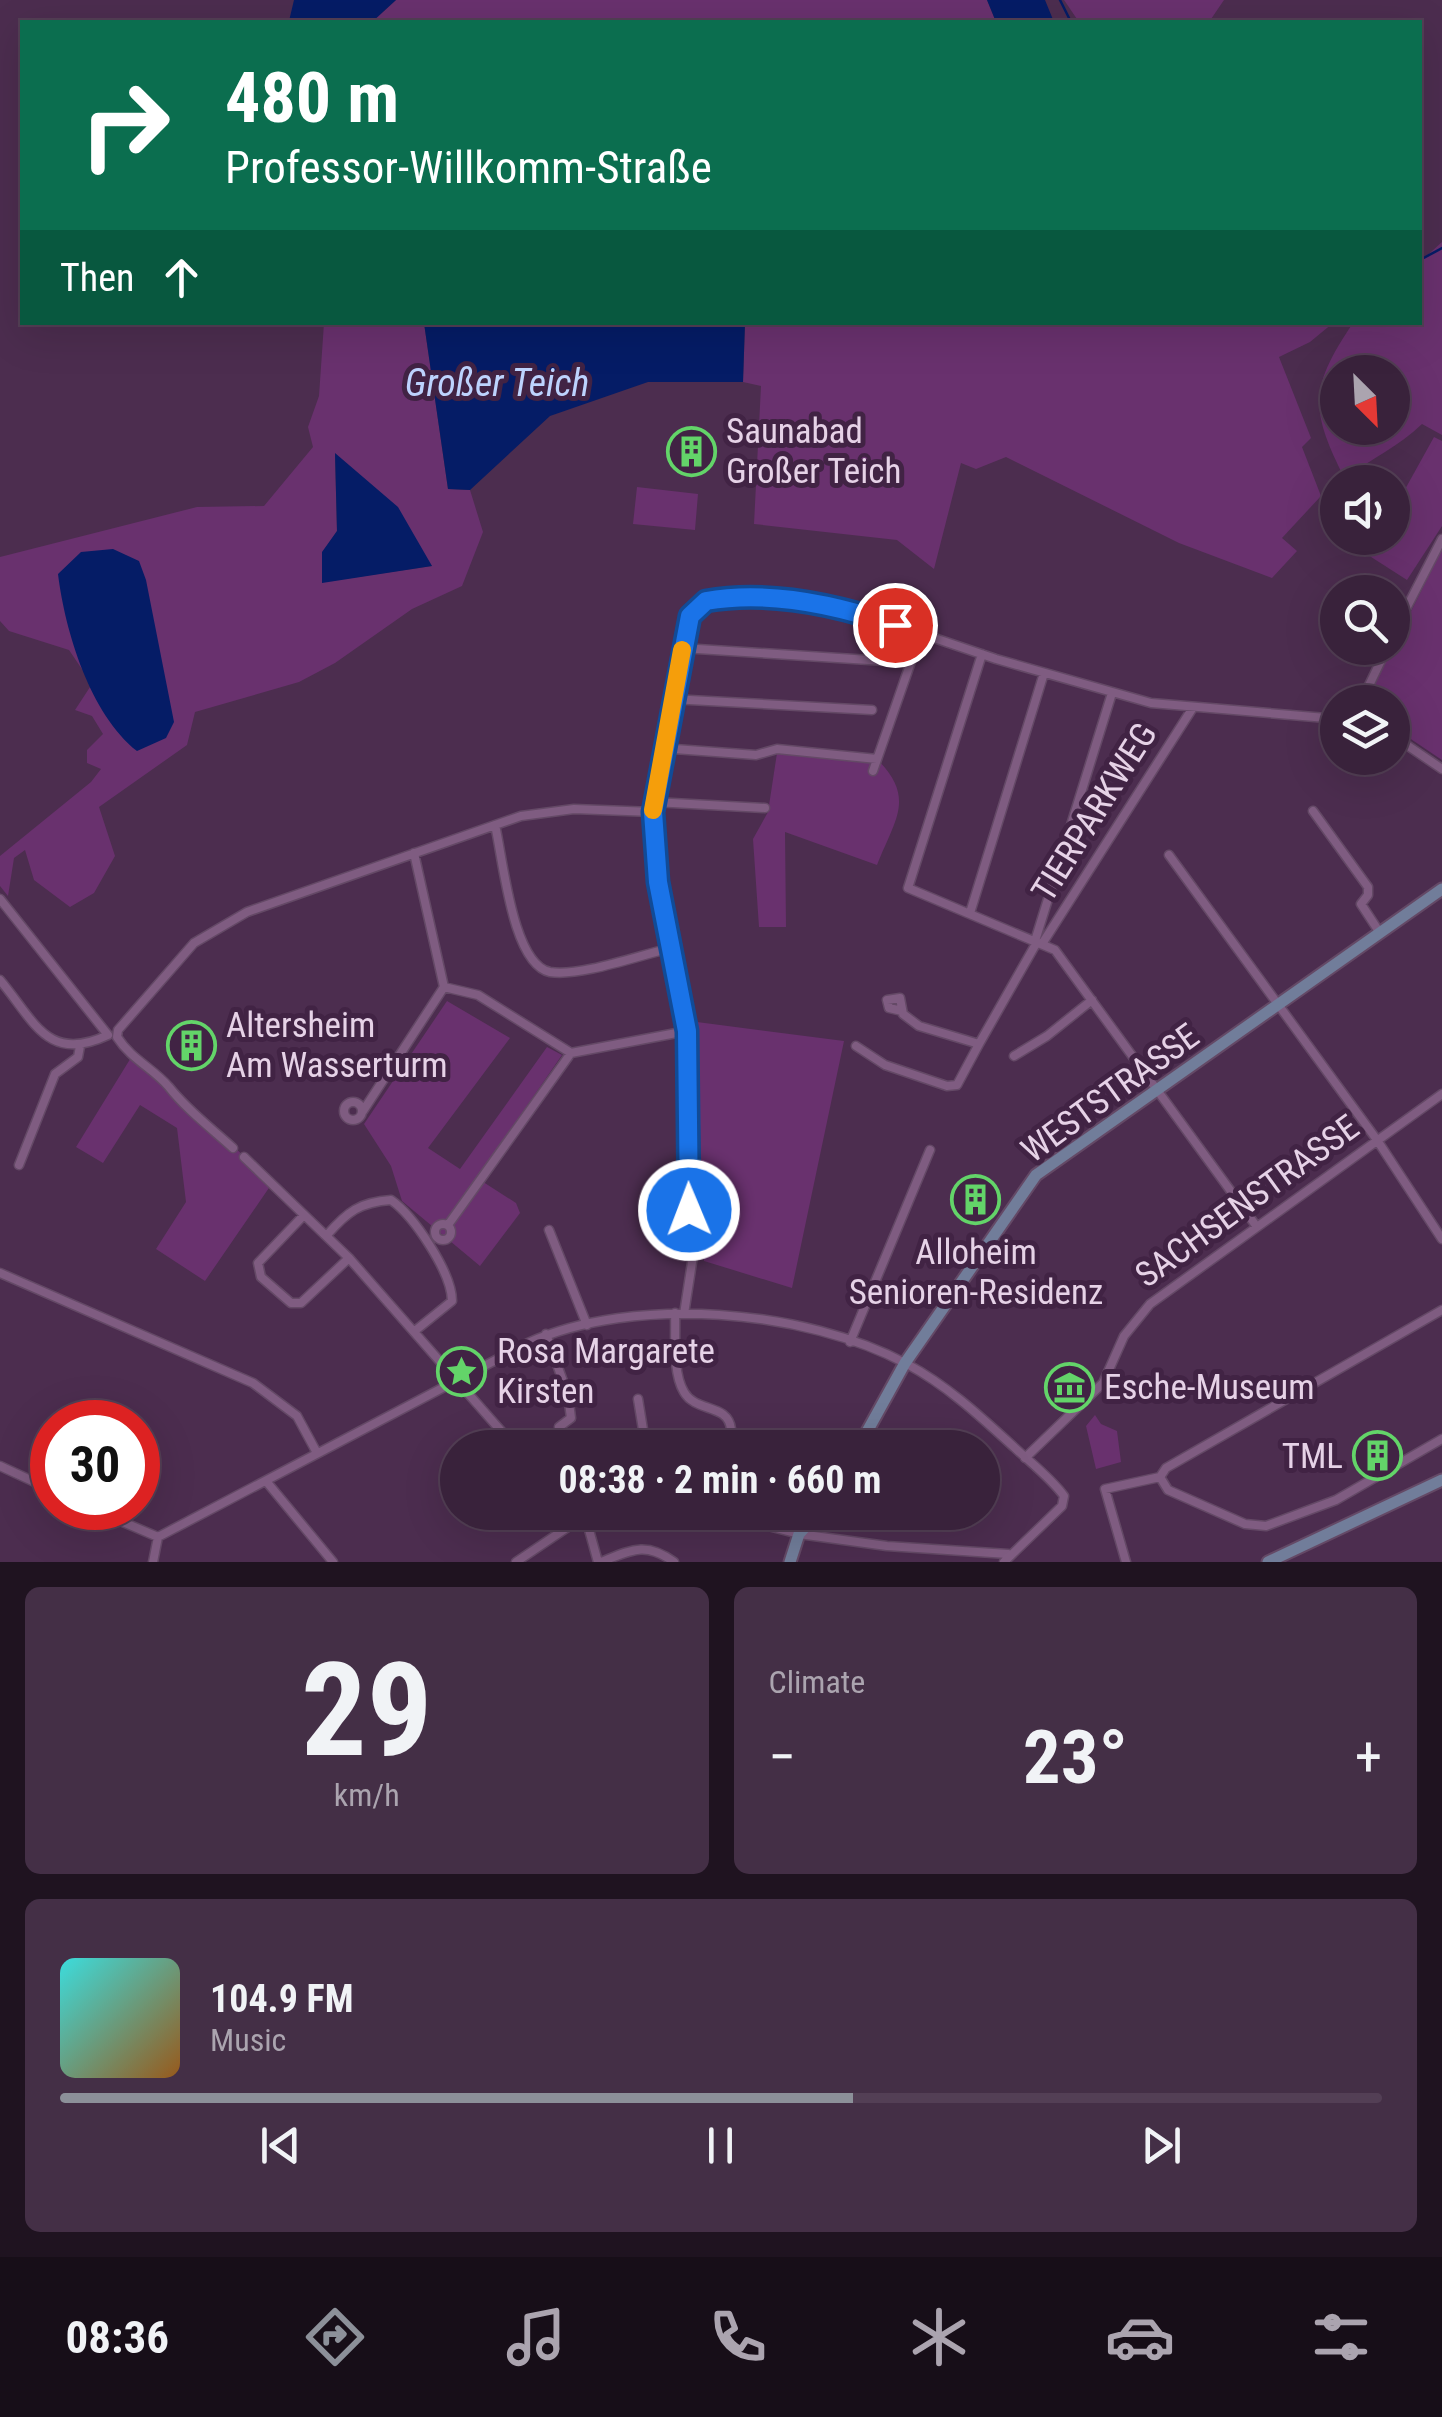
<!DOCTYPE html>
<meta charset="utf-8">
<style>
:root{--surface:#39223b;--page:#442f46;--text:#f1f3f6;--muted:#aba4af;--line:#533f55;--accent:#8c9099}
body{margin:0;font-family:"Roboto Condensed",sans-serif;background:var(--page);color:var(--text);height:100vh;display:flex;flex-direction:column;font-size:38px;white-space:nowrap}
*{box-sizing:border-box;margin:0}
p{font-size:32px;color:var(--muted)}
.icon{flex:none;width:55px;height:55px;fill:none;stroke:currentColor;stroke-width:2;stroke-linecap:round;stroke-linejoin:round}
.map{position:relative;height:1562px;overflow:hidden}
.drawer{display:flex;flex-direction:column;gap:25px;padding:25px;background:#1f1320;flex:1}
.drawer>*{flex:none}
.guide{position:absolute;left:20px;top:20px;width:1402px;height:305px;border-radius:0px;box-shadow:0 10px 40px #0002,0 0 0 2px var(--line);background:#0b6e4f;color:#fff;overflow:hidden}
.needle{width:65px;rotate:156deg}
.controls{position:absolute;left:1320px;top:355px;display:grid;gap:20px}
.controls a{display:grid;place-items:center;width:90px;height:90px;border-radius:50%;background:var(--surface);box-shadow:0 10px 40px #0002,0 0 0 2px var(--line);font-size:50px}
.speed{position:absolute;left:30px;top:1400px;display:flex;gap:20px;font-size:50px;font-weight:700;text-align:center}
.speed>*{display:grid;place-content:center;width:130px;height:130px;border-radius:50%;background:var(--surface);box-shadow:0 10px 40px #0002,0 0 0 2px var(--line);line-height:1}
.speed .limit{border:15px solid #d22;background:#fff;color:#111}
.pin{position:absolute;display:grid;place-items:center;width:85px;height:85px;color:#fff;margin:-42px;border:5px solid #fff;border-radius:50%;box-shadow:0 2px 10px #0007}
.me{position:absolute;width:110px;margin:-55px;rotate:359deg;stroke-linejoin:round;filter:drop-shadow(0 0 8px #0008)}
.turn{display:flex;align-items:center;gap:35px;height:210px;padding:0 40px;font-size:45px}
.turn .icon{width:130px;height:130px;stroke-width:2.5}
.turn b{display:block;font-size:70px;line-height:85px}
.then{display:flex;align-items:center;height:95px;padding:0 40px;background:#0003;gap:20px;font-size:38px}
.big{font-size:75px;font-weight:700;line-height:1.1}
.drawer .card{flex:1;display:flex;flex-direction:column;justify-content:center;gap:15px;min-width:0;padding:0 35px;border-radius:15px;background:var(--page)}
.drawer .dial{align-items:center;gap:0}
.dial b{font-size:130px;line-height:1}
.song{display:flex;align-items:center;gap:30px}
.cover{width:120px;height:120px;border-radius:15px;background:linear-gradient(135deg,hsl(180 70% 55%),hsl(30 70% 35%))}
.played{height:10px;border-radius:5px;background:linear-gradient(90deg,var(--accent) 60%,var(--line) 60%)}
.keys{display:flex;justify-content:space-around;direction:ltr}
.heat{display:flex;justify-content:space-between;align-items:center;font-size:55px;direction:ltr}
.drawer .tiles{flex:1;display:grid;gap:25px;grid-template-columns:1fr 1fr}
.card:last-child{grid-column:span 2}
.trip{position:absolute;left:440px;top:1430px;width:560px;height:100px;border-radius:50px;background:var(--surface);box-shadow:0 10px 40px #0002,0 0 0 2px var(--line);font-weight:700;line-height:100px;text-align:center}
.tab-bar{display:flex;height:160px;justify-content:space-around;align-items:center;background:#170e18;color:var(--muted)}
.tab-bar .icon{width:70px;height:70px}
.tab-bar .selected{color:var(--accent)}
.tab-bar b{font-size:45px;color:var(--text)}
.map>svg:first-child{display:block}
.green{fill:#69316e;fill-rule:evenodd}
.water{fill:#051c66}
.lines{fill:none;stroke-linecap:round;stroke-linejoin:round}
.stream{stroke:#051c66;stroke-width:2.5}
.minor-casing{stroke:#644966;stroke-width:11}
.secondary-casing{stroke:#644966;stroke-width:15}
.minor{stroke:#7f5c81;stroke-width:8}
.secondary{stroke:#717d9a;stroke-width:11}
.route-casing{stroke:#114b97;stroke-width:25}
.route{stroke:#1a73e8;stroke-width:18}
.slow{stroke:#f59e0b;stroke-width:18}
.labels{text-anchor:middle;stroke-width:10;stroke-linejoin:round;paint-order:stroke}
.poi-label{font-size:35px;fill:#e6d2e7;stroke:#412344;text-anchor:start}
.street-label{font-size:35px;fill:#e6d2e7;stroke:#412344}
.water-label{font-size:38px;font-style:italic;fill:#bdd3fe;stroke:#412344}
</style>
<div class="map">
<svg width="1442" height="1562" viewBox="0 0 1442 1562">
<rect width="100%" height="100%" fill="#4c2d4f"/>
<path class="green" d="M396,0h591l9,22h-331l-15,-4 -19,4h-259z
M1064,0h160l-15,22h-130z
M1442,242v193l-20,-11c-22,22 -52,35 -77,55 -35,-69 -36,-91 8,-156l67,-1v-60zM1338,372h54v56h-54z
M324,323h100l24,166 22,1 13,42 -21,54 -50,23 -77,54 -36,19 -104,30 -8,33 -88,62 16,49 -21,37 -24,14 -36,-27 -9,-30 -11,8 -6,38 -8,-10v-30l91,-74 10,-13 -14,-6v-13l16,-16 -11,-18 -17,-6 17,-26 -23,-34 -60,-19 -9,-10v-64l197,-50 67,-1 49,-59 -5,-20 11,-31zM335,455l97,111 -109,16v-30l14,-21z
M745,323h588l-23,19 -31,15 32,81 -9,9 19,49 -39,42 15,13 -25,27 -93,-35 -173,-86 -30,12 -15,-6 -27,106 -37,-29 -143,-16 7,-138 -18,-4z
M1434,437l8,4v85l-35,54 -39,-25 10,-17h14l1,-27z
M637,487l61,7 -3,36 -62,-6z
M1442,549v211l-49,-33 -1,-25h-26z
M777,753l100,6c39,39 18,60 0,106l-92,-33 1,95h-27l-6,-88 15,-27z
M447,1001l63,37 -82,110 32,21 87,-122 15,8 -85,123 39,25 4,10 -40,53 -78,-65 -11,-35 -27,-42z
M697,1022l147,19 -52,247 -88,-27z
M132,1056l141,126 -68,99 -49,-32 30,-47 -9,-74 -37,-23 -37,58 -27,-16z
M1095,1415l6,9 16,7 4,31 -25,7 -10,-43z"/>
<path class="water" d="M294,0h102l-24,22h-79l-4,-1z
M987,0h58l9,22h-58z
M424,323h321l-2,59h-95l-98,34 -80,74 -22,-1z
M335,453l63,54 34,59 -110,17v-31l15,-21z
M113,549l26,12 7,19 28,142 -8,16 -29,13c-47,-37 -72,-120 -79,-177l23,-22z"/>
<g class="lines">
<path class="stream" d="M1060,0l11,22
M1420,260l22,-12"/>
<defs>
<path id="minor" d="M1392,636l50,-97
M682,648l203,13
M982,654l-74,234 147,62 202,277
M671,699l201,11
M1361,702l26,-54
M1392,735l50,34
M661,748l95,7 21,-6 100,10
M873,771l48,-138
M654,802l111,6
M1313,811l55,76v8l-7,9 19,29
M495,825c8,33 17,139 55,147 30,5 90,-17 121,-24
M1169,855l208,285 65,99
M0,899l108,136c-61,29 -74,-15 -108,-55
M970,913l74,-240
M1035,941l77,-248
M1042,944l150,-235
M444,987l34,8 93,58 116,-22
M902,1011l-13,-3 -2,-8 13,-2 3,16 16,12 60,18 58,-102
M856,1046l29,19 62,21 10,-1 22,-41
M1014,1056l33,-20 45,-36
M344 1111a9 9 0 1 1 18 0a9 9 0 1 1-18 0Z
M363,1111l81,-124 -30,-134
M233,1148c-22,-20 -46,-38 -64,-61 -15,-18 -38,-28 -52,-50l1,-7 76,-87 53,-31 274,-96 53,-7 79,3
M244,1157l105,101 167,190
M19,1165l36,-91 23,-17 2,-11
M304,1215l-46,48 3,14 30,26h10l48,-45
M435 1232a8 8 0 1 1 16 0a8 8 0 1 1-16 0Z
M448,1225l123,-172
M549,1230l38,95
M327,1235c20,-23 33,-33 64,-35 23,16 61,73 61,101l-36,29
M0,1273l253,110 44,33 20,37
M675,1313c1,23 -3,59 9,79 12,21 44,11 47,37l-14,19
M684,1314l9,-58 -6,-225 -29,-149 -5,-70 8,-64 32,-139 25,-10 122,7 156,53 155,44 187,16
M546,1334l22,61 3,23 -12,9
M850,1342l80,-192
M638,1399l8,49
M1025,1458l78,-75 21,-47 26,-32 292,-210
M0,1466l52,24
M1160,1477l6,-9 276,-158
M1160,1477l8,13 77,34 21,2 70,-26 106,-61
M266,1481l67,81
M90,1508l68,29
M714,1512l85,22 88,12 121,8
M586,1519l12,43
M153,1562l5,-25 370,-194c106,-48 277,-34 379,21 41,22 74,53 108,84 16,15 36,30 49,48l-2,10 -58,56
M516,1562l55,-37 31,-13
M601,1562c30,-12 45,-21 73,0
M1126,1562l-21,-73 55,-12"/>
<path id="secondary" d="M858,1448l47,-85 131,-188 406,-286
M790,1562l9,-28 20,-22
M1268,1562l174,-82"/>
</defs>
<use href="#minor" class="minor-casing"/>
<use href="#secondary" class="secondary-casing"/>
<use href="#minor" class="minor"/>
<use href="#secondary" class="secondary"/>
</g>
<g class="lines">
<defs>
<path id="route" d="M689,1210l-2,-179 -29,-149 -5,-70 37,-196 16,-15c63,-11 131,4 189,24"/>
</defs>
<use href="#route" class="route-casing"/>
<use href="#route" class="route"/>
<path class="slow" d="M653,810l29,-160"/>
</g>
<defs>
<symbol id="building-ring" viewBox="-11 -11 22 22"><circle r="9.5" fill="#412344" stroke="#63d469" stroke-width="1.5"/><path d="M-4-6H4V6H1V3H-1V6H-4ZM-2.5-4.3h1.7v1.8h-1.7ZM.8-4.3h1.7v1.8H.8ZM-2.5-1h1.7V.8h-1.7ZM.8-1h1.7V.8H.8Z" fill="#63d469"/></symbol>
<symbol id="sight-ring" viewBox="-11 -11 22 22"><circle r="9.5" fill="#412344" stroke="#63d469" stroke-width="1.5"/><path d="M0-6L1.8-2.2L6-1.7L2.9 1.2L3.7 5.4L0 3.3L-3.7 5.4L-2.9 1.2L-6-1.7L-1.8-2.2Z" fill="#63d469"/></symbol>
<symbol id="museum-ring" viewBox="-11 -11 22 22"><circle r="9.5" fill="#412344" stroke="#63d469" stroke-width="1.5"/><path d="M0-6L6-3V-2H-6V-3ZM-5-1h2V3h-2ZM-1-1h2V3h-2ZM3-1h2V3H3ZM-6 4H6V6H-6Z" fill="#63d469"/></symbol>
</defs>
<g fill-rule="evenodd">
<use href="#building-ring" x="664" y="424" width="55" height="55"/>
<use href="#building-ring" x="164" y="1018" width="55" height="55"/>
<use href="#building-ring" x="948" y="1172" width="55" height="55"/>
<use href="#sight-ring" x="434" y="1344" width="55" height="55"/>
<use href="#museum-ring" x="1042" y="1360" width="55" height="55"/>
<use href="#building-ring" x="1350" y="1428" width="55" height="55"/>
</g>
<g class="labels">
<g class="poi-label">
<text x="726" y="443">Saunabad<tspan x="726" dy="40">Großer Teich</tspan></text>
<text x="226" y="1037">Altersheim<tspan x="226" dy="40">Am Wasserturm</tspan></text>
<text x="976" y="1264" text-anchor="middle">Alloheim<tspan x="976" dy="40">Senioren-Residenz</tspan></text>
<text x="497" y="1363">Rosa Margarete<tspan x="497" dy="40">Kirsten</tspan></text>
<text x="1104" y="1399">Esche-Museum</text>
<text x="1343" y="1468" text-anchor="end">TML</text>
</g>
<g class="street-label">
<text transform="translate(1094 812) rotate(-58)" y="12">TIERPARKWEG</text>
<text transform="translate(1110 1093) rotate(-36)" y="12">WESTSTRASSE</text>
<text transform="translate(1247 1201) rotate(-36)" y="12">SACHSENSTRASSE</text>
</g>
<g class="water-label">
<text x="497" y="396">Großer Teich</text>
</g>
</g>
</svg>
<div class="controls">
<a><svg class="needle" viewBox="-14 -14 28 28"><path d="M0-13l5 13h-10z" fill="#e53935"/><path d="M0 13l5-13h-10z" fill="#aba4af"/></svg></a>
<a><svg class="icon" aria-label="sound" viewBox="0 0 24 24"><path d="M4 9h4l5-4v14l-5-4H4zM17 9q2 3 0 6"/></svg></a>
<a><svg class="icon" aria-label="search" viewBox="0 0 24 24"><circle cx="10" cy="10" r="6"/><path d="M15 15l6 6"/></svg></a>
<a><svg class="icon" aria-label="layers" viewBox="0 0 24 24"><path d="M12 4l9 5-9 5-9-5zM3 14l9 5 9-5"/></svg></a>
</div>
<div class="speed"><div class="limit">30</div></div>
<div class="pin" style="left:895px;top:625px;background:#d93025"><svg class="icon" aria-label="arrive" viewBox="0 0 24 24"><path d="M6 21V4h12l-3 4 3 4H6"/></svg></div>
<svg class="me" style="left:689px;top:1210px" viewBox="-20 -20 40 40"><circle r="17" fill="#1a73e8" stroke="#fff" stroke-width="3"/><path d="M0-11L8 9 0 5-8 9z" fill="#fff"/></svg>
<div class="trip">08:38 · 2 min · 660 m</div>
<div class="guide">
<div class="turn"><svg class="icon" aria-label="right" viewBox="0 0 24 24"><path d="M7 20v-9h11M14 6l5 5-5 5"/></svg><div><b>480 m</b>Professor-Willkomm-Straße</div></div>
<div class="then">Then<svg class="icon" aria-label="ahead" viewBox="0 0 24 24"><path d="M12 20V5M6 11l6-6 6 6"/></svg></div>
</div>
</div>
<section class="drawer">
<div class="tiles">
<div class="card dial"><b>29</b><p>km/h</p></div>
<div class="card"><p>Climate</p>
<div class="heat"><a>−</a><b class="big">23°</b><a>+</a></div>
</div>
<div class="card">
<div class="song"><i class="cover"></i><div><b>104.9 FM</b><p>Music</p></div></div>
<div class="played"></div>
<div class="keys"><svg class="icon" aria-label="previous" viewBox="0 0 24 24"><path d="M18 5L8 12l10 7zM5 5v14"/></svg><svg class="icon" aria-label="pause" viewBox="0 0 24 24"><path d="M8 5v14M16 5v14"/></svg><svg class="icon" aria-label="next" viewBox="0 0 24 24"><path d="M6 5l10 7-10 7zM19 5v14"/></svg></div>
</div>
</div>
</section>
<nav class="tab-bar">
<b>08:36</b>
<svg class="icon selected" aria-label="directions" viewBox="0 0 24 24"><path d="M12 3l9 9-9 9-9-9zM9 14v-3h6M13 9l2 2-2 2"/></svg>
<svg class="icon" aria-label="music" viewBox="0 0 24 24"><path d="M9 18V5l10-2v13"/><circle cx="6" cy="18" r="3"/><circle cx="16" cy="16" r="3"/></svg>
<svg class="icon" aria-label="phone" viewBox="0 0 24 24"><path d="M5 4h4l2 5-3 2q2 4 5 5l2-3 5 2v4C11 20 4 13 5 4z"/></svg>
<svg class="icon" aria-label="climate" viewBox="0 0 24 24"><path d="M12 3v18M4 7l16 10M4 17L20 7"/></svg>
<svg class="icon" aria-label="car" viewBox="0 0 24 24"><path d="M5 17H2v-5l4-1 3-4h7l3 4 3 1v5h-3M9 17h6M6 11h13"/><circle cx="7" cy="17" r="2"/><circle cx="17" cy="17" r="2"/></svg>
<svg class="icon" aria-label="filters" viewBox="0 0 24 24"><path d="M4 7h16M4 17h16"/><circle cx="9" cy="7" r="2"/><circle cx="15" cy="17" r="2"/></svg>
</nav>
